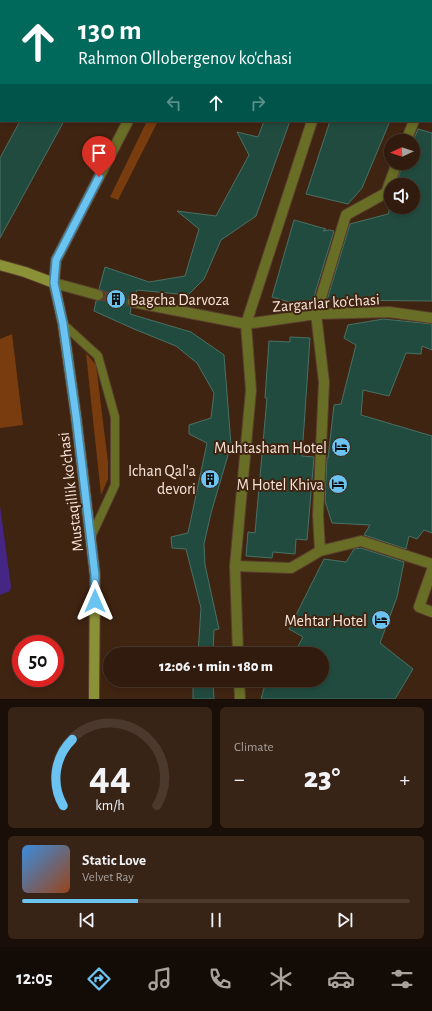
<!DOCTYPE html>
<meta charset="utf-8">
<style>
:root{--surface:#301b0e;--page:#382417;--text:#f1f3f6;--muted:#a8a19e;--line:#4b392e;--accent:#6ac3f1}
body{margin:0;font-family:"Alegreya Sans",sans-serif;background:var(--page);color:var(--text);height:100vh;display:flex;flex-direction:column;font-size:15px;white-space:nowrap}
*{box-sizing:border-box;margin:0}
p{font-size:13px;color:var(--muted)}
.icon{flex:none;width:22px;height:22px;fill:none;stroke:currentColor;stroke-width:2;stroke-linecap:round;stroke-linejoin:round}
.map{position:relative;height:699px;overflow:hidden}
.details{display:flex;flex-direction:column;gap:8px;padding:8px;background:#1a0f08;flex:1}
.details>*{flex:none}
.banner{position:absolute;left:0px;top:0px;width:432px;height:122px;box-shadow:0 2px 6px #0003,0 0 0 1px var(--line);background:#00695c;color:#fff;overflow:hidden}
.needle{width:26px;rotate:267deg}
.controls{position:absolute;left:384px;top:134px;display:grid;gap:8px}
.controls a{display:grid;place-items:center;width:36px;height:36px;border-radius:50%;background:var(--surface);box-shadow:0 2px 6px #0003,0 0 0 1px var(--line);font-size:20px}
.speed{position:absolute;left:12px;top:635px;display:flex;gap:8px;font-size:20px;font-weight:700;text-align:center}
.speed>*{display:grid;place-content:center;width:52px;height:52px;border-radius:50%;background:var(--surface);box-shadow:0 2px 6px #0003,0 0 0 1px var(--line);line-height:1}
.speed .limit{border:6px solid #d22;background:#fff;color:#111}
.pin{position:absolute;display:grid;place-items:center;width:34px;height:34px;color:#fff;margin:-41px -17px;border-radius:50% 50% 50% 0;rotate:-45deg;box-shadow:0 0 4px #0007}
.pin .icon{rotate:45deg}
.me{position:absolute;width:44px;margin:-22px;rotate:0deg;stroke-linejoin:round;filter:drop-shadow(0 0 3px #0008)}
.turn{display:flex;align-items:center;gap:14px;height:84px;padding:0 12px;font-size:18px}
.turn .icon{width:52px;height:52px;stroke-width:2.5}
.turn b{display:block;font-size:28px;line-height:34px}
.lanes{display:flex;align-items:center;height:38px;padding:0 12px;background:#0003;justify-content:center;gap:20px;direction:ltr}
.lanes .off{opacity:.35}
.big{font-size:30px;font-weight:800;line-height:1.1}
.details .tile{flex:1;display:flex;flex-direction:column;justify-content:center;gap:6px;min-width:0;padding:0 14px;border-radius:6px;background:var(--page)}
.details .dial{align-items:center;gap:0}
.dial svg{height:104px;overflow:visible;fill:none;stroke:var(--line);stroke-width:7;stroke-linecap:round;text-anchor:middle}
.dial text{fill:var(--text);stroke:none}
.song{display:flex;align-items:center;gap:12px}
.cover{width:48px;height:48px;border-radius:6px;background:linear-gradient(135deg,hsl(210 70% 55%),hsl(20 70% 35%))}
.played{height:4px;border-radius:2px;background:linear-gradient(90deg,var(--accent) 30%,var(--line) 30%)}
.keys{display:flex;justify-content:space-around;direction:ltr}
.heat{display:flex;justify-content:space-between;align-items:center;font-size:22px;direction:ltr}
.details .tiles{flex:1;display:grid;gap:8px;grid-template-columns:1fr 1fr}
.tile:last-child{grid-column:span 2}
.trip{position:absolute;left:103px;top:647px;width:226px;height:40px;border-radius:20px;background:var(--surface);box-shadow:0 2px 6px #0003,0 0 0 1px var(--line);font-weight:800;line-height:40px;text-align:center}
.menu{display:flex;height:64px;justify-content:space-around;align-items:center;background:#130b06;color:var(--muted)}
.menu .icon{width:28px;height:28px}
.menu .current{color:var(--accent)}
.menu b{font-size:18px;color:var(--text)}
.map>svg:first-child{display:block}
.green{fill:#783c0e}
.water{fill:#452684}
.building{fill:#224b3f;stroke:#487165}
.lines{fill:none;stroke-linecap:round;stroke-linejoin:round}
.pedestrian-tunnel{stroke:#5c4130;stroke-width:10;stroke-dasharray:10 5;stroke-linecap:butt}
.service-casing{stroke:#5a3f2e;stroke-width:10}
.pedestrian-casing{stroke:#5a3f2e;stroke-width:12}
.minor-casing{stroke:#5a3f2e;stroke-width:12}
.secondary-casing{stroke:#5a3f2e;stroke-width:12}
.service{stroke:#696e26;stroke-width:8}
.pedestrian{stroke:#696e26;stroke-width:10}
.minor{stroke:#696e26;stroke-width:10}
.secondary{stroke:#8b9137;stroke-width:10}
.route-casing{stroke:#457f9d;stroke-width:10}
.route{stroke:#6ac3f1;stroke-width:7}
.labels{text-anchor:middle;stroke-width:4;stroke-linejoin:round;paint-order:stroke}
.poi-label{font-size:16px;fill:#f8e5da;stroke:#402412;text-anchor:end}
.street-label{font-size:16px;fill:#f8e5da;stroke:#402412}
</style>
<div class="map">
<svg width="432" height="699" viewBox="0 0 432 699">
<rect width="100%" height="100%" fill="#402412"/>
<path class="green" d="M147,121h11l-40,79 -8,-3z
M12,334l11,91 -23,3v-89z
M86,353l10,12 12,97v17l-7,16z"/>
<path class="water" d="M0,506l11,81 -1,4 -10,4z"/>
<path class="building" d="M20,121h44l-64,117v-80z
M264,121h26l-34,95 -35,24 -17,39 -16,16 -51,-5 -2,6h-4l-4,5v3l4,4 -1,6 61,18 33,23 7,90 -20,68 -7,31 1,21 14,64 -5,1 -1,24h-15l3,-46 -15,-59 -14,-1 -1,-11 17,-4 19,-90 -18,-9v-9l22,-7 3,-25 -17,-30 -21,-17 -42,-17 -40,-18 2,-10 6,-1 2,-4 -1,-5 -4,-2 6,-22 44,15 36,-6 14,-47 -22,-18 39,5 33,-61 -12,-23 21,5z
M330,121h60l-28,67 -14,16 -42,-10z
M418,129l14,4v168l-105,-1 23,-76 38,-10 3,-10v3h22v-22h-17l7,-22h10v-22z
M294,220l32,9 -3,2 6,-1 5,1 -21,69h-4l-2,7 -35,-10z
M383,319l49,5v26l-10,-4 -1,8 -15,-1 -17,43 -26,-6 -2,25 71,21v97l-8,-3 -7,9 -8,-3 -3,13 -42,-14 6,-10 -38,-2 -7,-22 2,-43h1l6,-53 7,-1 15,-59 -12,-7 4,-13z
M290,337l20,1 -8,118 12,1 -7,83 -11,-1 -1,15 -22,-2 -1,6 -26,-2 2,-24 7,1 12,-135h-2l4,-57 21,1z
M361,548l43,14 -7,35 -17,46 33,26 -18,30h-134l5,-18 10,3 3,-4h43v-26h-28l9,-17 -14,-8 35,-70 22,3 8,-13z
M193,680h20l1,19h-21z"/>
<g class="lines">
<path class="pedestrian-tunnel" d="M98,295l35,7"/>
<defs>
<path id="service" d="M63,324l35,32 17,61v68l-24,52"/>
<path id="pedestrian" d="M358,1l1,-1
M431,77l1,-2
M406,141l8,-20
M54,283l44,12
M133,302l113,22 70,-10 73,-2 43,6
M320,551l-2,-36 6,-133 -8,-68 30,-99 40,-22 11,-30
M235,566l56,2 29,-17 41,-10 71,23
M432,570l-13,37 13,5
M238,654l-3,-88 16,-176 -5,-66 66,-203
M239,680l1,19"/>
<path id="minor" d="M189,1l1,-1
M54,283l2,-23 72,-139"/>
<path id="secondary" d="M0,265l25,7 29,11 9,41 13,92 19,159 -1,124"/>
</defs>
<use href="#service" class="service-casing"/>
<use href="#pedestrian" class="pedestrian-casing"/>
<use href="#minor" class="minor-casing"/>
<use href="#secondary" class="secondary-casing"/>
<use href="#service" class="service"/>
<use href="#pedestrian" class="pedestrian"/>
<use href="#minor" class="minor"/>
<use href="#secondary" class="secondary"/>
</g>
<g class="lines">
<defs>
<path id="route" d="M95,601v-26l-19,-159 -13,-92 -9,-41 2,-23 43,-83"/>
</defs>
<use href="#route" class="route-casing"/>
<use href="#route" class="route"/>
</g>
<defs>
<symbol id="building-disc" viewBox="-11 -11 22 22"><circle r="9.5" fill="#6ac3f1" stroke="#402412"/><path d="M-4-6H4V6H1V3H-1V6H-4ZM-2.5-4.3h1.7v1.8h-1.7ZM.8-4.3h1.7v1.8H.8ZM-2.5-1h1.7V.8h-1.7ZM.8-1h1.7V.8H.8Z" fill="#111"/></symbol>
<symbol id="hotel-disc" viewBox="-11 -11 22 22"><circle r="9.5" fill="#6ac3f1" stroke="#402412"/><path d="M-6-4.5h1.5V1H6V5H4.5V3h-9V5H-6ZM-4 0a1.8 1.8 0 1 1 3.6 0ZM.5 0V-2.5h3Q6-2.5 6 0Z" fill="#111"/></symbol>
</defs>
<g fill-rule="evenodd">
<use href="#building-disc" x="105" y="288" width="22" height="22"/>
<use href="#hotel-disc" x="330" y="436" width="22" height="22"/>
<use href="#building-disc" x="199" y="468" width="22" height="22"/>
<use href="#hotel-disc" x="327" y="473" width="22" height="22"/>
<use href="#hotel-disc" x="370" y="609" width="22" height="22"/>
</g>
<g class="labels">
<g class="poi-label">
<text x="130" y="305" text-anchor="start">Bagcha Darvoza</text>
<text x="327" y="453">Muhtasham Hotel</text>
<text x="196" y="476">Ichan Qal'a<tspan x="196" dy="18">devori</tspan></text>
<text x="324" y="490">M Hotel Khiva</text>
<text x="367" y="626">Mehtar Hotel</text>
</g>
<g class="street-label">
<text transform="translate(326 302) rotate(-4)" y="6">Zargarlar ko'chasi</text>
<text transform="translate(70 492) rotate(-97)" y="6">Mustaqillik ko'chasi</text>
</g>
</g>
</svg>
<div class="controls">
<a><svg class="needle" viewBox="-14 -14 28 28"><path d="M0-13l5 13h-10z" fill="#e53935"/><path d="M0 13l5-13h-10z" fill="#a8a19e"/></svg></a>
<a><svg class="icon" aria-label="sound" viewBox="0 0 24 24"><path d="M4 9h4l5-4v14l-5-4H4zM17 9q2 3 0 6"/></svg></a>
</div>
<div class="speed"><div class="limit">50</div></div>
<div class="pin" style="left:99px;top:177px;background:#d93025"><svg class="icon" aria-label="arrive" viewBox="0 0 24 24"><path d="M6 21V4h12l-3 4 3 4H6"/></svg></div>
<svg class="me" style="left:95px;top:601px" viewBox="-20 -20 40 40"><path d="M0-17L14 15 0 8-14 15z" fill="#6ac3f1" stroke="#fff" stroke-width="4"/></svg>
<div class="trip">12:06 · 1 min · 180 m</div>
<div class="banner">
<div class="turn"><svg class="icon" aria-label="ahead" viewBox="0 0 24 24"><path d="M12 20V5M6 11l6-6 6 6"/></svg><div><b>130 m</b>Rahmon Ollobergenov ko'chasi</div></div>
<div class="lanes"><svg class="icon off" aria-label="left" viewBox="0 0 24 24"><path d="M17 20v-9H6M10 6l-5 5 5 5"/></svg><svg class="icon" aria-label="ahead" viewBox="0 0 24 24"><path d="M12 20V5M6 11l6-6 6 6"/></svg><svg class="icon off" aria-label="right" viewBox="0 0 24 24"><path d="M7 20v-9h11M14 6l5 5-5 5"/></svg></div>
</div>
</div>
<section class="details">
<div class="tiles">
<div class="tile dial"><svg viewBox="0 0 100 80">
<path d="M14 69A42 42 0 1 1 86 69"/>
<path d="M14 69A42 42 0 0 1 21 18" stroke="#6ac3f1"/>
<text x="50" y="56" font-size="32" font-weight="700">44</text>
<text x="50" y="72" font-size="11">km/h</text>
</svg></div>
<div class="tile"><p>Climate</p>
<div class="heat"><a>−</a><b class="big">23°</b><a>+</a></div>
</div>
<div class="tile">
<div class="song"><i class="cover"></i><div><b>Static Love</b><p>Velvet Ray</p></div></div>
<div class="played"></div>
<div class="keys"><svg class="icon" aria-label="previous" viewBox="0 0 24 24"><path d="M18 5L8 12l10 7zM5 5v14"/></svg><svg class="icon" aria-label="pause" viewBox="0 0 24 24"><path d="M8 5v14M16 5v14"/></svg><svg class="icon" aria-label="next" viewBox="0 0 24 24"><path d="M6 5l10 7-10 7zM19 5v14"/></svg></div>
</div>
</div>
</section>
<nav class="menu">
<b>12:05</b>
<svg class="icon current" aria-label="directions" viewBox="0 0 24 24"><path d="M12 3l9 9-9 9-9-9zM9 14v-3h6M13 9l2 2-2 2"/></svg>
<svg class="icon" aria-label="music" viewBox="0 0 24 24"><path d="M9 18V5l10-2v13"/><circle cx="6" cy="18" r="3"/><circle cx="16" cy="16" r="3"/></svg>
<svg class="icon" aria-label="phone" viewBox="0 0 24 24"><path d="M5 4h4l2 5-3 2q2 4 5 5l2-3 5 2v4C11 20 4 13 5 4z"/></svg>
<svg class="icon" aria-label="climate" viewBox="0 0 24 24"><path d="M12 3v18M4 7l16 10M4 17L20 7"/></svg>
<svg class="icon" aria-label="car" viewBox="0 0 24 24"><path d="M5 17H2v-5l4-1 3-4h7l3 4 3 1v5h-3M9 17h6M6 11h13"/><circle cx="7" cy="17" r="2"/><circle cx="17" cy="17" r="2"/></svg>
<svg class="icon" aria-label="filters" viewBox="0 0 24 24"><path d="M4 7h16M4 17h16"/><circle cx="9" cy="7" r="2"/><circle cx="15" cy="17" r="2"/></svg>
</nav>
